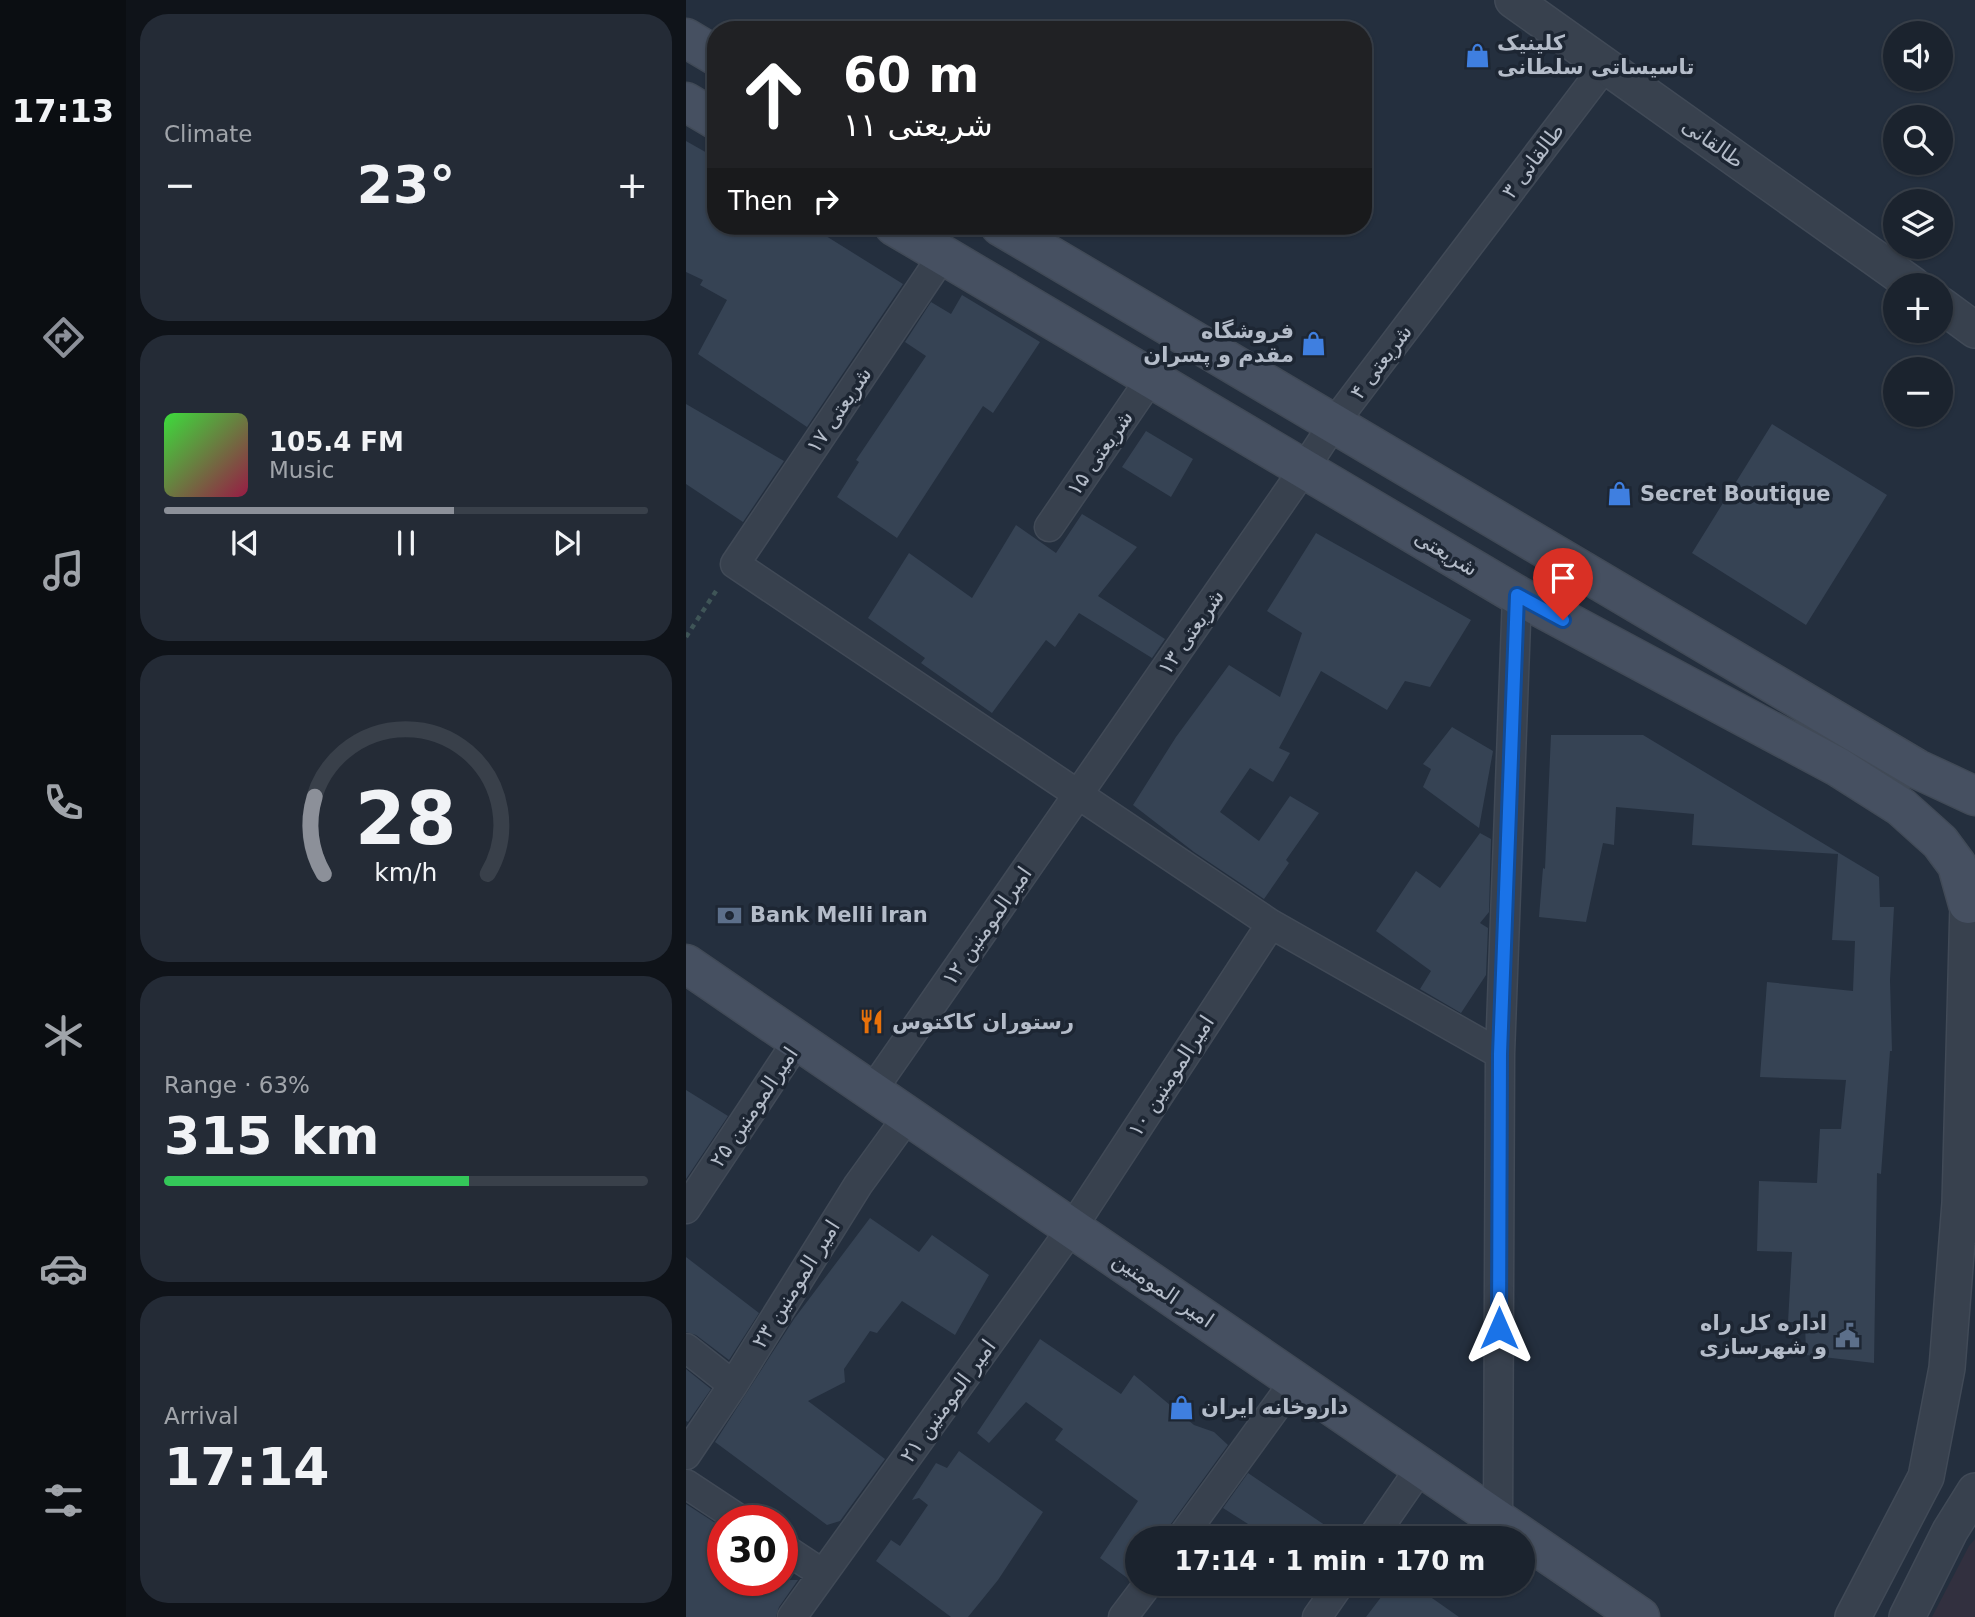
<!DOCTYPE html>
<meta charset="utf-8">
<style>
:root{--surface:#1b232e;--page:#242b36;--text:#f1f3f6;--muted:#a0a4aa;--line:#39404a;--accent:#8c9099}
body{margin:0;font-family:"DejaVu Sans","Noto Sans Arabic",sans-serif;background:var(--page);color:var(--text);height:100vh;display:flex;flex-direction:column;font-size:26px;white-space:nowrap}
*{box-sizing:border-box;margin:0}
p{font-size:23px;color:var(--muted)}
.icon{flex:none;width:38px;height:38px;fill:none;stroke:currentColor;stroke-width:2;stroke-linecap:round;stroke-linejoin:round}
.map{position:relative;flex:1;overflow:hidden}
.sheet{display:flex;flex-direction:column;gap:14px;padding:14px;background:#0f1319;width:560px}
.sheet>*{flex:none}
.guide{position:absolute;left:21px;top:21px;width:665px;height:214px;border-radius:28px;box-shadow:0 2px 5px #0004,0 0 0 2px var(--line);background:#202124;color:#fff;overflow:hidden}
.fabs{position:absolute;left:1197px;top:21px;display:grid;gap:14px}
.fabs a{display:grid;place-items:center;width:70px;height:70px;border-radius:50%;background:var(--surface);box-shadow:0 2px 5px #0004,0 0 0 2px var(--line);font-size:35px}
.speed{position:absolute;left:21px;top:1505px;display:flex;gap:14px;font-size:35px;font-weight:700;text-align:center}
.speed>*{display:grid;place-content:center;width:91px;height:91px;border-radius:50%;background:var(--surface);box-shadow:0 2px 5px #0004,0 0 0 2px var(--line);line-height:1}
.speed .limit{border:10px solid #d22;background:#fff;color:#111}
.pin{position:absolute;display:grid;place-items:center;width:60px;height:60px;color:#fff;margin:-72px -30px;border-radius:50% 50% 50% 0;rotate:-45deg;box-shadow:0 0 7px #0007}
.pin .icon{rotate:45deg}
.me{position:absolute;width:77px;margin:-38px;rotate:0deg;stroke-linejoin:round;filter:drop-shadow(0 0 5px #0008)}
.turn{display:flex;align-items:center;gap:24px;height:147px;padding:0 21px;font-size:32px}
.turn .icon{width:91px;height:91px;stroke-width:2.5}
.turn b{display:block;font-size:49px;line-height:60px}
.then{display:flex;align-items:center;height:66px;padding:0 21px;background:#0003;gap:14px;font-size:26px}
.big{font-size:52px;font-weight:700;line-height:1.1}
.sheet .card{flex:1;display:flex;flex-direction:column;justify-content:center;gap:10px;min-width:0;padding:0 24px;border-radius:28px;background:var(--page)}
.sheet .dial{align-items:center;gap:0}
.dial svg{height:182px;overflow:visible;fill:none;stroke:var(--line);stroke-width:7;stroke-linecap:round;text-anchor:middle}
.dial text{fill:var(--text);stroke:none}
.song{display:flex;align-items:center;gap:21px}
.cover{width:84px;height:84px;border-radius:10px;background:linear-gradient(135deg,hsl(120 70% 55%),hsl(340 70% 35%))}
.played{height:7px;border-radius:4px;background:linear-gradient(90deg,var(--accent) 60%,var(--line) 60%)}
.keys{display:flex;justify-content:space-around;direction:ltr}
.heat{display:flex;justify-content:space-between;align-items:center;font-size:38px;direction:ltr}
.charge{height:10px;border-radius:5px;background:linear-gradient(90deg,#34c759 63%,var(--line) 0)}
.trip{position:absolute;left:439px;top:1526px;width:410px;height:70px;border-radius:35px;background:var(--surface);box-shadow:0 2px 5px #0004,0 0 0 2px var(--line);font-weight:700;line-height:70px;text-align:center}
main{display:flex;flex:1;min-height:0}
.dock{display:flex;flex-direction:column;width:126px;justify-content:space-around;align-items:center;background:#0b0e12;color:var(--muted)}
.dock .icon{width:49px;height:49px}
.dock .active{color:var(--accent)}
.dock b{font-size:32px;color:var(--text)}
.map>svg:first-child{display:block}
.medical{fill:#32303f}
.building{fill:#364354}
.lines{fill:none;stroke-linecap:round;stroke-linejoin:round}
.minor-casing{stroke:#414a57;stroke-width:31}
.tertiary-casing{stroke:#414a57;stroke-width:38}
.secondary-casing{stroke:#414a57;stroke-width:41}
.path{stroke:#3f5557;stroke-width:4.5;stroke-dasharray:5 5;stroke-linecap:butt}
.minor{stroke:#38414e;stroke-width:28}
.tertiary{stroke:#38414e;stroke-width:35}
.secondary{stroke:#465061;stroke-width:38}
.route-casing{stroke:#114b97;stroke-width:18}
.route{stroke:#1a73e8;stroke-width:12}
.labels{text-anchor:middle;stroke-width:7;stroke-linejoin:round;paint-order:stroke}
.poi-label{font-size:21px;font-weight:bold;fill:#b4bcc9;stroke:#1d2633;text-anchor:start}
.street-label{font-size:21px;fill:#b4bcc9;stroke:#1d2633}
</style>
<main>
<nav class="dock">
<b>17:13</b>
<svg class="icon active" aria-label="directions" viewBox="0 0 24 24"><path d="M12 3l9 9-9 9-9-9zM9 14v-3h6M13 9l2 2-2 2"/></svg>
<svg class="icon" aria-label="music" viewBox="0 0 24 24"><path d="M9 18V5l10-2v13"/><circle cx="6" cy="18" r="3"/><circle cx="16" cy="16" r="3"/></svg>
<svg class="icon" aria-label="phone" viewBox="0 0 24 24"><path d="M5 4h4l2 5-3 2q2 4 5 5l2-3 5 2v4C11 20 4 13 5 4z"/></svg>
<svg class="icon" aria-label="climate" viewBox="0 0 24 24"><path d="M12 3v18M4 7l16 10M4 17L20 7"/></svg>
<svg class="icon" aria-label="car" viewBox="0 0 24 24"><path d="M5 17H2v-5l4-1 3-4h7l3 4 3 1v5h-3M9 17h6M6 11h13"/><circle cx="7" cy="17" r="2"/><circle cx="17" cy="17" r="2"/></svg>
<svg class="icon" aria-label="filters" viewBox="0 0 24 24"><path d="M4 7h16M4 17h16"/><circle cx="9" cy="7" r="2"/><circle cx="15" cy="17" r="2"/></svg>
</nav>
<section class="sheet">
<div class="card"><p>Climate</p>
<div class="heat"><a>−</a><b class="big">23°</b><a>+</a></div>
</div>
<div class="card">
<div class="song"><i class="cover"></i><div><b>105.4 FM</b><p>Music</p></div></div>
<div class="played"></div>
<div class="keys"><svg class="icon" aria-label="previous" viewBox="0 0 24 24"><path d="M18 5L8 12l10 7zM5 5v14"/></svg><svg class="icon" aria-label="pause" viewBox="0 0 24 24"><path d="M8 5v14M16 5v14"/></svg><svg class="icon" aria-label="next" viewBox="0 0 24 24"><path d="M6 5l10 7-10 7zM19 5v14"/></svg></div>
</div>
<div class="card dial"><svg viewBox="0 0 100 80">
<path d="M14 69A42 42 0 1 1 86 69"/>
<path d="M14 69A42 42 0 0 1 10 35" stroke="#8c9099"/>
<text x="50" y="56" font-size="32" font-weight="700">28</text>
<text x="50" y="72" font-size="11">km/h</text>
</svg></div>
<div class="card"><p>Range · 63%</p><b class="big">315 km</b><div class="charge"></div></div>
<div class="card"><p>Arrival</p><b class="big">17:14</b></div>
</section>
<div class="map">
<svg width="1289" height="1617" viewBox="0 0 1289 1617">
<rect width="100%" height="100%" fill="#242f3e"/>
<path class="medical" d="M1289,1539v78h-43l37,-71z"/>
<path class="building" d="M0,141l30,17v68h116l-6,10 77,48 -96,143 -109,-73 29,-54 -27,-15 3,-5 -17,-8z
M276,295l78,47 -47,71 -10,-7 -86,132 -60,-41 22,-35 -3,-2 70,-104 -21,-14 26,-40 20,12z
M0,404l98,57 -41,61 -57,-38z
M1086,424l115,71 -81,130 -114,-72z
M460,431l47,28 -22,38 -49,-30z
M396,514l55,33 -39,49 67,43 -13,19 -73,-45 -24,34 -9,-7 -54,73 -71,-50 4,-5 -57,-40 41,-65 63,45 44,-73 40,28z
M630,533l155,87 -41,67 -25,-6 -18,29 -66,-39 -42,77 11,5 -17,29 -23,-14 -30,44 39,29 31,-45 29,17 -33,47 3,3 -25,36 -70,-47 -61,-47 43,-68 53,-72 51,32 22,-64 -35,-22z
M766,727l41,24 -14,77 -56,-41 8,-18 -8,-5z
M865,735h92l236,142 1,30h14l-4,73 2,71h-2l-9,123 -4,-1 -3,190 -68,-8 -1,-33h-17l4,-70 -35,-1 2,-70 58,2 3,-54h21l5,-49 -86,-3 7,-95 86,9 2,-50 -23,-1 6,-86 -146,-9 2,-31 -78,-7 -2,38 -11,-2 -17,79 -47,-5 4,-49 2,1z
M794,833l11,6 -2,73 -9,11 8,5 -2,47 -25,38 -41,-24 11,-18 -55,-40 40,-60 24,17z
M0,1090l42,26 -42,63z
M184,1218l49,34 13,-17 57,40 -34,60 -53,-34 -25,32 -7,-2 -26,38 1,13 -37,19 77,58 -45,62 -13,4 -112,-83 79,-123z
M0,1257l73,56 -30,47 -33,-25 -10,-3z
M354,1339l81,55 13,-19 60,50 20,7 14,13 -60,83 -3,10h-27v34l-8,8 -30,-22 38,-57 -83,-61 8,-11 -37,-27 -37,41 -12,-10z
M0,1369l25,20 -23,33 -2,-1z
M273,1451l84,61 -45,68 -30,37h-17l-75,-56 15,-21 9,6 28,-41 -9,-7 -7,2 24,-37 11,5z
M562,1473l96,65h-74l-47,-30z
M0,1504l37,24v52h75l-19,27 -3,10h-90z
M705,1584h21l47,33h-93z"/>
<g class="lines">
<defs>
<path id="minor" d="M257,255l-208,309 536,360 229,130
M363,527l102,-149
M186,1091l432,-622 30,-46 271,-357
M0,1209l112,-169
M0,1348l47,37
M0,1455l47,-70 125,-200 50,-69
M0,1484l56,37
M812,1520l2,-466 17,-459
M495,1538l114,-157
M686,1538l49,-71
M96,1547l41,27
M106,1617l280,-389 199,-304
M437,1617l25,-33
M631,1617l23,-33"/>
<path id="tertiary" d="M827,0l400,285
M1255,305l34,25
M1284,1226l-10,-23 8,-299 7,-14
M1167,1617l73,-140 21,-109 13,-165
M1221,1617l43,-86 25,-40"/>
<path id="secondary" d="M0,38l30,18
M0,102l30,18
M208,226l623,369 321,172 63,40 39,35 17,23 11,39
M314,226l917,543 58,27
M0,964l954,653"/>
</defs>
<use href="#minor" class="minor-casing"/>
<use href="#tertiary" class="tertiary-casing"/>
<use href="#secondary" class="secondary-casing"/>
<path class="path" d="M0,637l32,-49"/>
<use href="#minor" class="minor"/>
<use href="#tertiary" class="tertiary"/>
<use href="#secondary" class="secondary"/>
</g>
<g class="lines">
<defs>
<path id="route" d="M813,1328l1,-274 17,-459 46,25"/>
</defs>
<use href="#route" class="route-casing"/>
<use href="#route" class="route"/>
</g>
<defs>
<symbol id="shop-bare" viewBox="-9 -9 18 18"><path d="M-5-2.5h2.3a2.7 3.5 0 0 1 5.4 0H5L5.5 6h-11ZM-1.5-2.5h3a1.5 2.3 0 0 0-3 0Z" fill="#3f7fe0" stroke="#1d2633" stroke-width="2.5" paint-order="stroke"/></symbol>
<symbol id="bank-bare" viewBox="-9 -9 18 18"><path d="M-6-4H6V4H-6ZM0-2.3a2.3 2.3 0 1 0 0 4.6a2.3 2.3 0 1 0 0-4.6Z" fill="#5c6f8a" stroke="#1d2633" stroke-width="2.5" paint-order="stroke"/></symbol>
<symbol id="restaurant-bare" viewBox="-9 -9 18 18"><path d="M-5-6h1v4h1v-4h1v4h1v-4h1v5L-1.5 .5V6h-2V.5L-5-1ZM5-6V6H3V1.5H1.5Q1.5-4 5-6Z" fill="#e8710a" stroke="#1d2633" stroke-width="2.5" paint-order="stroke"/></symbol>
<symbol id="civic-bare" viewBox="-9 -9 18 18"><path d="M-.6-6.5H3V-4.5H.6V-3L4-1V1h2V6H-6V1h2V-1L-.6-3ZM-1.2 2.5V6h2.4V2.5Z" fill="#5c6f8a" stroke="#1d2633" stroke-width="2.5" paint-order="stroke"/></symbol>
</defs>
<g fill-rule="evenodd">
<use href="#shop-bare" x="774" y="38" width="35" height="35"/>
<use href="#shop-bare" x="610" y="326" width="35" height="35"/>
<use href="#shop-bare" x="916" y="476" width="35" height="35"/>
<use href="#bank-bare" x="26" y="898" width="35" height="35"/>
<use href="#restaurant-bare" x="168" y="1004" width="35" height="35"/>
<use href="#civic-bare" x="1144" y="1318" width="35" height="35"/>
<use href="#shop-bare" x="478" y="1390" width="35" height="35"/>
</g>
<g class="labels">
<g class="poi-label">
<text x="811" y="50">کلینیک<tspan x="811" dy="24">تاسیساتی سلطانی</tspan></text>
<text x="608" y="338" text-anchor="end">فروشگاه<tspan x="608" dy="24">مقدم و پسران</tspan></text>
<text x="954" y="501">Secret Boutique</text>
<text x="64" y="922">Bank Melli Iran</text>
<text x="206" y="1029">رستوران کاکتوس</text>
<text x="1141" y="1330" text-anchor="end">اداره کل راه<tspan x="1141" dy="24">و شهرسازی</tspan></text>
<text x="515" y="1414">داروخانه ایران</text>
</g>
<g class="street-label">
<text transform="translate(1027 143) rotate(35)" y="7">طالقانی</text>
<text transform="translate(847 161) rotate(-53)" y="7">طالقانی ۳</text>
<text transform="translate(695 362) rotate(-53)" y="7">شریعتی ۴</text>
<text transform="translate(153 410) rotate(-56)" y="7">شریعتی ۱۷</text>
<text transform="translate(414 453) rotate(-55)" y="7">شریعتی ۱۵</text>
<text transform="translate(760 553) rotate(31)" y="7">شریعتی</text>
<text transform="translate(505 632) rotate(-55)" y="7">شریعتی ۱۳</text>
<text transform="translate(301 926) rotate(-55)" y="7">امیرالمومنین ۱۲</text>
<text transform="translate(485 1076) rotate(-57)" y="7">امیرالمومنین ۱۰</text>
<text transform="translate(68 1107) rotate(-56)" y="7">امیرالمومنین ۲۵</text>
<text transform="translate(110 1284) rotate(-58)" y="7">امیر المومنین ۲۳</text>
<text transform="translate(477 1290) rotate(34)" y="7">امیر المومنین</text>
<text transform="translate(262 1401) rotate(-54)" y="7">امیر المومنین ۲۱</text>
</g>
</g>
</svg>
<div class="fabs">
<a><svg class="icon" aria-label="sound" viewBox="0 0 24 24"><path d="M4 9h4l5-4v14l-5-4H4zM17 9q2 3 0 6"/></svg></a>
<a><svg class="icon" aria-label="search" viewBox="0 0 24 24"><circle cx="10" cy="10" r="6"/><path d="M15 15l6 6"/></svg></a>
<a><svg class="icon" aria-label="layers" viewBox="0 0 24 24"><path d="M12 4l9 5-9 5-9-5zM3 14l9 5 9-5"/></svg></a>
<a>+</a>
<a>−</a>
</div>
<div class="speed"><div class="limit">30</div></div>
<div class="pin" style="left:877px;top:620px;background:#d93025"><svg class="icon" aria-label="arrive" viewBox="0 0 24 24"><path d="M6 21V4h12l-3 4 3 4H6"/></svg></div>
<svg class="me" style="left:813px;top:1328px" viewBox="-20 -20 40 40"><path d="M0-17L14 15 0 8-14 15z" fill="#1a73e8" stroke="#fff" stroke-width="4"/></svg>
<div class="trip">17:14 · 1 min · 170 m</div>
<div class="guide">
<div class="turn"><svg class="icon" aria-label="ahead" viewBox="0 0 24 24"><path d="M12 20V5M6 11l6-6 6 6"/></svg><div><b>60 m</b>شریعتی ۱۱</div></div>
<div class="then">Then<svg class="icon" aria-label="right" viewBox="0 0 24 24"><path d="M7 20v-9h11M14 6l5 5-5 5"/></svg></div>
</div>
</div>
</main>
